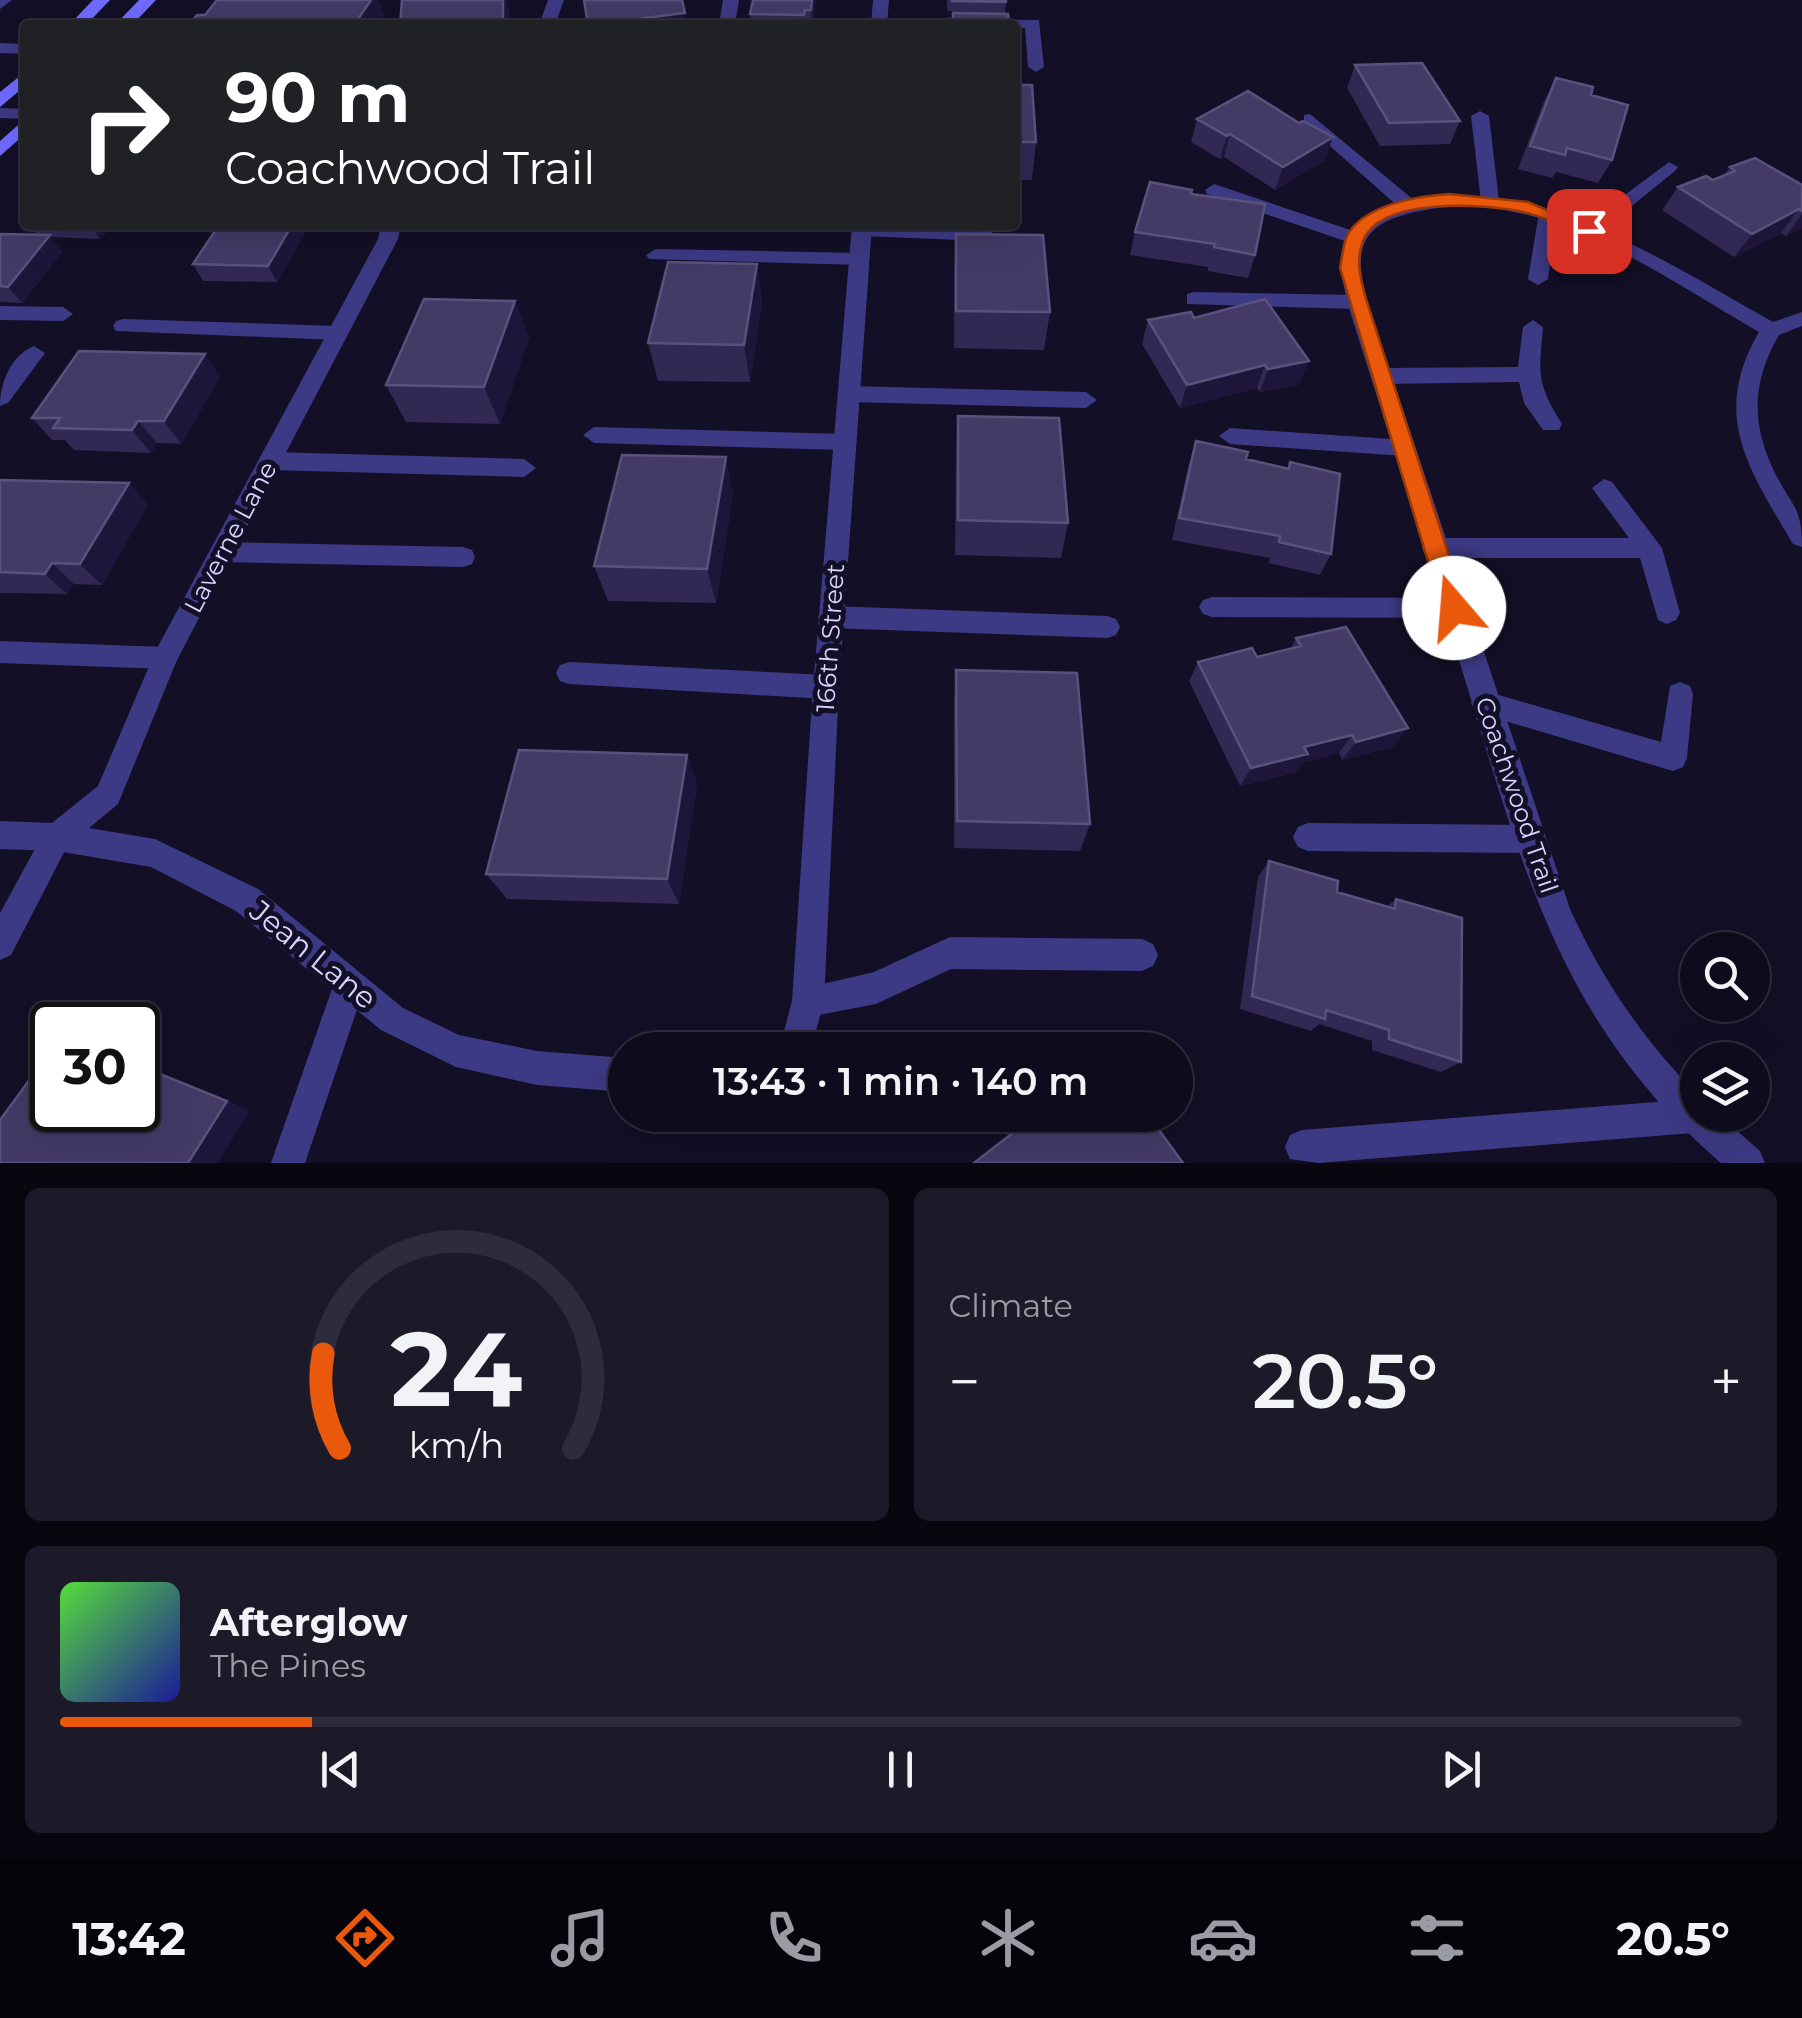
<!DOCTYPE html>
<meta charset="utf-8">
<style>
:root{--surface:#0e0b1c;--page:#1c1929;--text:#f1f3f6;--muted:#9b9ba3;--line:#2e2b3b;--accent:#ea580c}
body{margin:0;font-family:Montserrat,sans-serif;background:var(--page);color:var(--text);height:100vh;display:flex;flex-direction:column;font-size:38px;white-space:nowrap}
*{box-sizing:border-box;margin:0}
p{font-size:32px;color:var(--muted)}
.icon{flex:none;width:55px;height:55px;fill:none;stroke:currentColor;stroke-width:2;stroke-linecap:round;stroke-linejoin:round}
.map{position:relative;height:1163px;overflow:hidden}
.details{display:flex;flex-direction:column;gap:25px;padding:25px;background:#08060f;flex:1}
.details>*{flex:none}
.banner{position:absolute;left:20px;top:20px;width:1000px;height:210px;border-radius:10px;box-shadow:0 10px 40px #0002,0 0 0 2px var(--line);background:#202124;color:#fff;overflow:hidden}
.fabs{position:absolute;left:1680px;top:932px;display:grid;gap:20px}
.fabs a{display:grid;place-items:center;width:90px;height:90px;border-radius:50%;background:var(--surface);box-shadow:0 10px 40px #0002,0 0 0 2px var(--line);font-size:50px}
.speed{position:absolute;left:30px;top:1002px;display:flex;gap:20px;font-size:50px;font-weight:700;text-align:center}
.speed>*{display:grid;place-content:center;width:130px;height:130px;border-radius:50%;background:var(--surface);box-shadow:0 10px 40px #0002,0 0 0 2px var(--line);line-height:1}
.speed .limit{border:5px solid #111;border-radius:15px;background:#fff;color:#111}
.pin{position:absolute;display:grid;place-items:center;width:85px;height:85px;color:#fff;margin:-42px;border-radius:20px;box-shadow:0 5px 15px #0006}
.me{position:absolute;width:110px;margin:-55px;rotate:342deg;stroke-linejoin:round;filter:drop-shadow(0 0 8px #0008)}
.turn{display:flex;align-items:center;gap:35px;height:210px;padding:0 40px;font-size:45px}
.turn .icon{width:130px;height:130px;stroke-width:2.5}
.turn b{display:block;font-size:70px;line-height:85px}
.big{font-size:75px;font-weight:600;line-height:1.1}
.details .card{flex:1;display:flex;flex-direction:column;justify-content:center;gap:15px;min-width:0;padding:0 35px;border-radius:15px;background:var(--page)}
.details .dial{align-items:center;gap:0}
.dial svg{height:260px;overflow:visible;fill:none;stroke:var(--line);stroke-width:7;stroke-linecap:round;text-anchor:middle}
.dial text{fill:var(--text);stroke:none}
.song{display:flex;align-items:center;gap:30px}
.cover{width:120px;height:120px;border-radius:15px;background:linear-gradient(135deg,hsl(110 70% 55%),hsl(240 70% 35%))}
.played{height:10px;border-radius:5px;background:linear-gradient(90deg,var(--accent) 15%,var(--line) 15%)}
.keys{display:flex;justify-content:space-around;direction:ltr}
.heat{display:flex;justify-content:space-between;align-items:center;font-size:55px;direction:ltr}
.details .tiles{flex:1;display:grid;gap:25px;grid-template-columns:1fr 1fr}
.card:last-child{grid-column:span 2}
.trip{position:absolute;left:608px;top:1032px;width:585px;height:100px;border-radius:50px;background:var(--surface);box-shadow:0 10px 40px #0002,0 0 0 2px var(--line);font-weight:600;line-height:100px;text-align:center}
.dock{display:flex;height:160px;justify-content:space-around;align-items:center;background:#06040b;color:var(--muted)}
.dock .icon{width:70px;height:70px}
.dock .active{color:var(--accent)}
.dock b{font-size:45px;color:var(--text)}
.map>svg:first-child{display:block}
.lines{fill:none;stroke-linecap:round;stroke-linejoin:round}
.lane{fill:#3d3a85;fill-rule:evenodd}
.street{fill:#3d3a85;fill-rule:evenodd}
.secondary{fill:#6f6bff;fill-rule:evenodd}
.wall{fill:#312854}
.shaded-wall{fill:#1d163a}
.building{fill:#433a66;stroke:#5a527e;stroke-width:2.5}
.route{fill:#ea580c;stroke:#983908;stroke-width:2.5}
.labels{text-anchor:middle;stroke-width:10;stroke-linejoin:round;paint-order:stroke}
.street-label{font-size:25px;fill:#d9d4ff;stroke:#130f26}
.near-street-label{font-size:30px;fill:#d9d4ff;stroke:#130f26}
</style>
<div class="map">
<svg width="1802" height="1163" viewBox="0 0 1802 1163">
<rect width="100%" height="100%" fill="#130f26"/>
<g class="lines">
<path class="lane" d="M0,0h12l-12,9z
M548,0h16l-9,25h-16z
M723,0h16l-4,25h-16z
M879,19l160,1 5,47 -8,5 -8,-5 -3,-39 -153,-3z
M0,43l25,1v10l-25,-1z
M1480,111l9,5 10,85 -9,6 -9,-6 -10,-85z
M1310,114l105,87v8h-14l-97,-86v-8z
M1669,162l9,5 -3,4 -79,64h-14v-8z
M1214,184l148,50 3,4 -3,4h-14l-141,-48 -2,-4z
M1548,207l9,6 -9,66 -10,6 -10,-6 11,-66z
M858,225l128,4 10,6 -10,6 -125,-5 -10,-6z
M656,249l204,4 10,6 -10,6 -211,-6 -3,-4z
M1194,292l163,3 10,7 -10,7 -170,-5v-10z
M0,306l63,1 10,7 -10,7 -63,-1z
M123,319l214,7 10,7 -10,7 -221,-9 -3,-5 3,-5z
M1533,320l10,7c-4,48 -7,55 19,97l-3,6h-16l-19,-27 -5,-21 -137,2 -11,-8 11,-8 136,-1 5,-40z
M34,346l11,7 -37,50 -8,3c0,-23 11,-51 34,-60z
M848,386l238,6 11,8 -11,8 -238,-6 -11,-8z
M594,427l251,7 11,8 -11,8 -251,-7 -11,-8z
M1230,428l175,12 11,8 -11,8 -175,-12 -11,-8z
M270,452l254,7 12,9 -12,9 -254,-7 -11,-9z
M1604,479l8,3 50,66 18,65 -4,7 -9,4 -9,-4 -18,-62h-206l-9,-3 -3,-7 3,-7 9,-3h195l-37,-50z
M222,542l241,5 9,3 3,7 -3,7 -9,3 -241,-5 -9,-3 -3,-7 3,-7z
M1212,597l242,1 9,3 4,7 -4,7 -9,3 -242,-1 -9,-3 -4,-7 4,-7z
M831,606l276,10 9,3 4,8 -4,8 -9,3 -276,-10 -9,-4 -4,-7 4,-7z
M0,641l165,6 9,3 4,8 -4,8 -9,3 -165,-6z
M569,662l257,13 9,4 4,8 -4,8 -9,4 -257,-15 -9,-3 -4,-8 4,-8z
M1680,682l10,4 3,8 -6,64 -4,9 -10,4 -188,-56 -10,-4 -4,-8 4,-8 10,-4 176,51 9,-56z
M57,823l10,4 5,10 -61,118 -11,5v-47l47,-86z
M1308,823l222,2 10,4 5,10 -5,10 -10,4 -222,-2 -10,-4 -5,-10 5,-10z
M950,937l192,2 11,5 5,11 -5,11 -11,5 -191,-2 -75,35 -68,13 -11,-5 -5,-11 5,-11 77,-18z
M349,970l11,5 5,11 -60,177h-34l62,-177 5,-11z
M1693,1099l5,2v14l12,1 -5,12 -12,5 -375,30 -28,-4 -5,-12 5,-12 12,-5z"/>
<path class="street" d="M873,0h16l-2,25h-16z
M0,108l25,1v10l-25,-1z
M1435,194c131,1 228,66 338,128l29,-10v14l-23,9c-28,48 -28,90 -3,140 17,33 26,32 26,72l-9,-3c-44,-75 -83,-128 -34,-212 -103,-59 -226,-153 -352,-118 -52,14 -51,42 -40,88l203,607c32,70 73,131 128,186v20h21l41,36 5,12h-44c-163,-141 -198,-296 -259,-493 -38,-123 -76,-246 -115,-368 -18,-81 20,-90 88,-108z
M381,225h20l-3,14 -221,421 -59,144 -29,24 66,11 103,50 145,119 56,27 78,16 88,7v34l-88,-7 -81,-18 -75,-37 -145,-119 -85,-44 -94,-16 -57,-2v-28l52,2 46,-37 58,-136 222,-411z
M852,225h20l-33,462 -15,314 -13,49h-32l13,-49 21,-314z"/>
<path class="secondary" d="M93,0h17l-24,25h-17z
M139,0h17l-24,25h-17z
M25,72v14l-25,21v-15z
M25,119v15l-25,22v-15z"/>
</g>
<path class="wall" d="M753,0h63l-4,25h-61l-1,-11z
M947,0h59l-1,14 -52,5 -1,-8h-5z
M1355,65l105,56 -10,23 -70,2 -33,-58z
M1556,78l35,17 21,65 -14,23 -42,-11 -4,6 -34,-9 26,-68z
M1015,85l21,57 -4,38h-17z
M1197,119l128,41 -50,30 -51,-33 -4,2 -29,-17z
M1730,167l72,18v43l-16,8 -5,-3 -47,24 -72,-47 16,-23 35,-7 11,-5z
M1191,194l64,61 -7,23 -40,-7v-4l-78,-12 5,-23z
M112,225l-12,14 -49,-2 11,15 -40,51 -22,-1v-68l37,1 -5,-7z
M219,225h82l4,8 -28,49 -74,-1 -10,-17z
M956,234l94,78 -6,38 -90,-2v-77z
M757,264l5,38 -12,80 -92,-1 -10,-38z
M515,301l14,37 -29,86 -94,-2 -20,-37z
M1194,318l106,66 -40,8 -3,-4 -77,20 -38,-64 6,-24z
M220,377l-39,67 -24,-1 -6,10 -77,-3 -9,-10h-13l-20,-22z
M958,416l110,107 -7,35 -106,-3 1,-103z
M1196,441l50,18 42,9 2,-6 41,92 -11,21 -51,-12 1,-5 -98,-18 17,-77z
M0,480l148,24 -46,81 -28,-1 -7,10 -67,-1z
M733,493l-17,110 -108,-2 -14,-35z
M1296,638l97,109 -51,13 -3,-7 -37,10 -6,9 -56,14 -51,-105 9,-19 59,-5 34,-9z
M956,670l134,154 -10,27 -126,-3v-146z
M687,755l10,29 -18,120 -172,-5 -21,-25z
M1269,861l68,31 50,14 9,-7 65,163 -20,10 -69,-22v-9l-53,-17 -8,7 -71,-22 18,-132z"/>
<path class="shaded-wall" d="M371,0h8l5,15 -6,10h-24z
M503,0h3l7,25h-37z
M812,0h4l-4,25 -1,-15z
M685,13l2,12h-99z
M1230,134l-6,23 -4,2 7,-23z
M1333,137l-8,23 -50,30 8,-23z
M1799,209l-18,24 -47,24 18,-23z
M1802,214v14l-16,8z
M99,225h13l-12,14 -6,-8z
M292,225h9l4,8 -28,49 -9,-16z
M50,235l12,17 -40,51 -14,-16z
M757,264l5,38 -12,80 -6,-37z
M515,301l14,37 -29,86 -16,-37z
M205,354l15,23 -39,67 -17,-23z
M1309,361l-9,23 -40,8 8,-23z
M1265,365l-8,23 -77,20 7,-23z
M138,421l19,22 -6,10 -19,-23z
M726,457l7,36 -17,110 -9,-34z
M129,483l19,21 -46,81 -22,-21z
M52,563l22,21 -7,10 -22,-20z
M1408,728l-15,19 -51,13 14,-18z
M1352,735l-13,18 -37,10 -6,9 -56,14 11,-18 53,-21z
M687,755l10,29 -18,120 -12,-25z
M138,1065l112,45 -32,53h-30z"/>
<path class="building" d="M217,0h154l-17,25h-165l8,-10h8z
M402,0h101v22l-27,3h-76z
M584,0h98l3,13 -97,12z
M753,0h59l-1,10h-6l-1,5 -54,-1z
M952,0h54v2l-54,-1z
M953,13l55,1 1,11h-61v-6h5z
M1422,63l38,58 -71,2 -34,-58z
M1556,78l37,9 -2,8 37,10 -16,55 -45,-12 -2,7 -35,-9z
M1015,85h17l4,57h-21z
M1248,91l51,32 4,-2 30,16 -50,30 -53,-33 -3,2 -30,-17z
M1755,158l47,27v26l-3,-2 -47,25 -74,-47 28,-11 7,4 22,-9 -5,-4z
M1150,182l42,8 -1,4 74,10 -10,51 -41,-8 1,-3 -80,-12z
M35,225h64l-5,6 -62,-3z
M219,225h73l-24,41 -75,-2z
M0,234l50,1 -42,52 -8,-1z
M956,234l87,1 7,77 -94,-1z
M668,262l89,2 -13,81 -96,-2z
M424,299l91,2 -31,86 -98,-2z
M1265,299l44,62 -41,8 -3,-4 -78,20 -39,-65 43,-8 3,6z
M79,351l126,3 -41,67h-26l-6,9 -79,-2 7,-10h-28z
M958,416l101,2 9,105 -110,-3z
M1196,441l52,11 -2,7 43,10 1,-7 50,12 -9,80 -52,-12 1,-6 -101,-18z
M622,455l104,2 -19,112 -113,-3z
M0,480l129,3 -49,81 -28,-1 -7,11 -45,-2z
M1346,627l62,101 -52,14 -4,-7 -48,12 4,7 -57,14 -53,-106 54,-14 5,9 44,-11 -5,-8z
M956,670l121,3 13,151 -133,-3z
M519,750l168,5 -20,124 -181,-5z
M1269,861l69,20 -1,11 58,17 1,-10 66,19 -1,144 -72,-23v-9l-63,-20 -1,9 -73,-23z
M52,1049v61h86v-45l89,36 -39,62h-188v-43z
M1036,1115h112l35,48h-209z"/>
<path class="route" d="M1449,194l79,8 69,29 -8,5c-23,-6 -43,-20 -66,-24 -37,-8 -143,-16 -160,29 -8,21 -2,40 4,61l99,306 -4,7h-16l-4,-7 -102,-340c2,-10 3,-23 7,-32 16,-31 70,-40 102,-42z"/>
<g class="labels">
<g class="street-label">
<text transform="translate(230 537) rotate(-62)" y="9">Laverne Lane</text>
<text transform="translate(830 638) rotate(-86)" y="9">166th Street</text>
<text transform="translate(1517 795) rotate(71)" y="9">Coachwood Trail</text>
</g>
<g class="near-street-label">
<text transform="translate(313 955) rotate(39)" y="10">Jean Lane</text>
</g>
</g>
</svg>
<div class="fabs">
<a><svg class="icon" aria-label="search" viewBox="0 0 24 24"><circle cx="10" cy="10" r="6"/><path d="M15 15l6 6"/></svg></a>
<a><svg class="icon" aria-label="layers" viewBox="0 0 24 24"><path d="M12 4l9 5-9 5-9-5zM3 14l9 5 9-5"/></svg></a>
</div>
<div class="speed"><div class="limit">30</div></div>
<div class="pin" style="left:1589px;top:231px;background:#d93025"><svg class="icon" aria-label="arrive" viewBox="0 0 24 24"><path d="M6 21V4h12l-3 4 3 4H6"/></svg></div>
<svg class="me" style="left:1454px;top:608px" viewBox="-20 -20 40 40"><circle r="19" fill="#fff"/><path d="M0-13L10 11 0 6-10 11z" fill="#ea580c"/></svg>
<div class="trip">13:43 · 1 min · 140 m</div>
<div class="banner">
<div class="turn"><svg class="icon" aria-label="right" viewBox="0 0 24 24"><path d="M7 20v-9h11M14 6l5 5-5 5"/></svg><div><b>90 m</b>Coachwood Trail</div></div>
</div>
</div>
<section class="details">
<div class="tiles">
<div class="card dial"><svg viewBox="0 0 100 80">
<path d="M14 69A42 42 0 1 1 86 69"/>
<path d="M14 69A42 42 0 0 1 9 40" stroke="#ea580c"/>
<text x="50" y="56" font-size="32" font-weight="700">24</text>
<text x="50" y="72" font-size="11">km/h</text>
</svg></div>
<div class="card"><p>Climate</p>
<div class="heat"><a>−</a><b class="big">20.5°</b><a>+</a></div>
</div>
<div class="card">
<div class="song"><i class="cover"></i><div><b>Afterglow</b><p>The Pines</p></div></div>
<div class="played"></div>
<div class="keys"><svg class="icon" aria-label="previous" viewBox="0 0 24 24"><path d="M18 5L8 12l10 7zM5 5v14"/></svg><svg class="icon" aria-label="pause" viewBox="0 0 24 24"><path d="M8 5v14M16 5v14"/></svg><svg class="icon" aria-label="next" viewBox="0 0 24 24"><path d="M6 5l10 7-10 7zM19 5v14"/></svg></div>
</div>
</div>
</section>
<nav class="dock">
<b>13:42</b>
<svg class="icon active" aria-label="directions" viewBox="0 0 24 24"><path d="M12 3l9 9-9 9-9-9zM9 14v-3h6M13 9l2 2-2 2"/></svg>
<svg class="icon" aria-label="music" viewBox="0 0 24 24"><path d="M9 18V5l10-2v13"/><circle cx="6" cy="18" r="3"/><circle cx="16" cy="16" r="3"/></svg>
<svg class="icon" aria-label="phone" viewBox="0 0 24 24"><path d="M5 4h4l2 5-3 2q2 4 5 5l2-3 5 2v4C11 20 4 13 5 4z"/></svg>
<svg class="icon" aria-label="climate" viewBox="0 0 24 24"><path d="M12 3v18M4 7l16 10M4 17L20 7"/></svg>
<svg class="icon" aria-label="car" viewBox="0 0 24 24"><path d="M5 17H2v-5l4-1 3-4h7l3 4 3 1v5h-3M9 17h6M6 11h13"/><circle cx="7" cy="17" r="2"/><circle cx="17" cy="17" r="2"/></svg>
<svg class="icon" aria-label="filters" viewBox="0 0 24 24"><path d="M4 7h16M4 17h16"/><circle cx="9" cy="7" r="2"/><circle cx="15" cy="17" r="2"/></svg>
<b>20.5°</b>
</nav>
